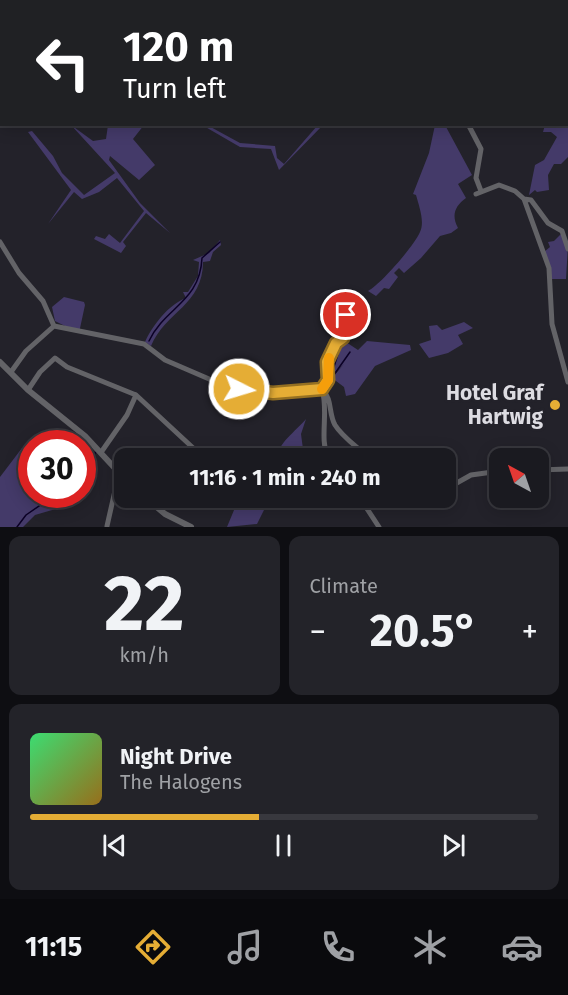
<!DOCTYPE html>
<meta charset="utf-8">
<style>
:root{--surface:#1a1a20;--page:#232329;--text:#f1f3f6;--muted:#9fa1a5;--line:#38383e;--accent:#e5ad35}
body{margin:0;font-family:"Fira Sans",sans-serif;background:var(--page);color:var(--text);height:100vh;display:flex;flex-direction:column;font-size:22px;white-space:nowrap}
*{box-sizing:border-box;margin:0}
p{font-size:20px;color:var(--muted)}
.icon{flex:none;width:33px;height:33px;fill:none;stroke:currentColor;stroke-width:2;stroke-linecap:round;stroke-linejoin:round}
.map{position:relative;height:527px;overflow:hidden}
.side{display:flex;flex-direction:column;gap:9px;padding:9px;background:#0e0e12;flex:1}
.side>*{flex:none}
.hud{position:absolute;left:0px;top:0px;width:568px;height:126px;box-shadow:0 3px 15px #0003,0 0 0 2px var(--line);background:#202124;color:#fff;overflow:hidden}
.needle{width:39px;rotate:320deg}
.buttons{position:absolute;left:489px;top:448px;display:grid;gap:12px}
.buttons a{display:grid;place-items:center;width:60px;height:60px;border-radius:12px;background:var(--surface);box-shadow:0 3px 15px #0003,0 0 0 2px var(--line);font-size:30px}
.speed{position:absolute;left:18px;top:430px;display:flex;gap:12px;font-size:30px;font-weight:700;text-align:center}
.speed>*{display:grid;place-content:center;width:78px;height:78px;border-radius:50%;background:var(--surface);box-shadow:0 3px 15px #0003,0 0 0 2px var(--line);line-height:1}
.speed .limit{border:9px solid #d22;background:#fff;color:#111}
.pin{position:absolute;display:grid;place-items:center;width:51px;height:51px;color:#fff;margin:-26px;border:3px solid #fff;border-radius:50%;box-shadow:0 2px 6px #0007}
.me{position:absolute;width:66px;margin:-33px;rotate:95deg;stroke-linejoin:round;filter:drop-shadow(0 0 4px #0008)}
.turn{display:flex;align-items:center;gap:21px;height:126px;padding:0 24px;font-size:27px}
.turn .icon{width:78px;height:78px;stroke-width:2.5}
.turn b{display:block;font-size:42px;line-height:51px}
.big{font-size:45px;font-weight:700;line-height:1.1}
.side .tile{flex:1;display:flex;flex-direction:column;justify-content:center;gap:9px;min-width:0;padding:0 21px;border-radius:12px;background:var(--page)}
.side .dial{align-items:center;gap:0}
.dial b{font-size:78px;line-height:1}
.song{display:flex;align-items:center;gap:18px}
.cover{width:72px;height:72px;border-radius:9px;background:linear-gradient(135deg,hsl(140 70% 55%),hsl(40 70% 35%))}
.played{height:6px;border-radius:3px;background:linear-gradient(90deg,var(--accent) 45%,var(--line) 45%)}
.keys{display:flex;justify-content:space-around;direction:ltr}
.heat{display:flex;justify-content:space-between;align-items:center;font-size:33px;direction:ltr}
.side .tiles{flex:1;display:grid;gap:9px;grid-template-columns:1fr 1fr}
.tile:last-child{grid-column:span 2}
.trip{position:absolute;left:114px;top:448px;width:342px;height:60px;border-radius:12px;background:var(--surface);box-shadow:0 3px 15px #0003,0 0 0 2px var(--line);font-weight:700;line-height:60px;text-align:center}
.tab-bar{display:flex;height:96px;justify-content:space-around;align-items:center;background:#0a0a0d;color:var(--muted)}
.tab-bar .icon{width:42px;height:42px}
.tab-bar .active{color:var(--accent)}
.tab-bar b{font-size:27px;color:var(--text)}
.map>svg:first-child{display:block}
.green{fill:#443a69}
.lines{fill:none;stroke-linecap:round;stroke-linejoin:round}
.stream{stroke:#0b0025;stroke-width:1.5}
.minor{stroke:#636367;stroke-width:5}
.tertiary{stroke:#636367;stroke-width:6}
.route-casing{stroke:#957022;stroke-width:15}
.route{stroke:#e5ad35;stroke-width:10}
.slow{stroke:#f59e0b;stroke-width:10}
.poi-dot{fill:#e5ad35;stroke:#23222a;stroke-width:2}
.labels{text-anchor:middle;stroke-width:6;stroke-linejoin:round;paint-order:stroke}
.poi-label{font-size:21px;font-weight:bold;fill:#dddce2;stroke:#23222a;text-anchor:end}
</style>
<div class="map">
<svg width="568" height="527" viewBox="0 0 568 527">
<rect width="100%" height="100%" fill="#23222a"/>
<path class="green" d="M568,0v157l-7,7h-7l-6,11 1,15 -12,2 -2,-2 -6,5 6,-30 9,-5 13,-23 -6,-5h-8l2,-7 22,-1v-122l-161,-1z
M71,125l22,16 13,-2 2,-14h36l-11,14 22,26 -16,15 -29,-24 -1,4 31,43 30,30 -24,-20 -23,29 3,4 -5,7 -27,-14 2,-3 9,3 4,-5 11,9 24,-32 -27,-33 -18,14 -17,7 -8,-7 -26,32 23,-34 -43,-58 4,-1 21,25 9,17 22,22 31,-22z
M202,125h5l33,18 35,3 2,12 7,6 33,-38 6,-1 -44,45 -8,-21 -31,-2z
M435,125h10l27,50 -14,9 8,14c-11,8 -15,17 -8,30l-7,5 -11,3 -19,22 -17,15 -5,-5 -5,5 4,4 -9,12 -5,-1 -8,8 -8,-5c12,-6 46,-45 52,-59 5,-10 -1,-26 -4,-37l-3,-1 16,-41z
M562,233l6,12 -2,34h-16l-6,-27 6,-5 -2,-5 6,-1z
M220,240l1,5 -8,7 -3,9 -7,1c0,43 -38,50 -52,84l-6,-4c7,-16 24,-38 41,-44l-3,-6h5l10,-16 1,-14 -6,-2 16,-7z
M64,297l20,5 1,3 -6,28 -24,-12 -3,-14z
M464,322l9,6 -15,7 5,9 -15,9 -19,5 -10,-14 12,-4 -2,-14 8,-1 5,5z
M343,340l15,10 9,-9 43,4 1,5 -36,16 -20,28 -9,2 -2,-9 -12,-9 12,-14 -12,12 2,-14 -4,-1 7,-16z
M306,419l-5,15 2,15 -5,3 2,7h-24c3,-17 19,-27 30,-40z
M22,448l9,7 1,40h35l-8,13 -24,7 -12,12h-23v-50z
M239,498h31l-13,26 -30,3z"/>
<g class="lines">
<path class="stream" d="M443,0l3,2
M567,89h1
M149,341c16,-34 51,-39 53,-83l18,-16
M331,376l8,-25
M331,379l19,-27
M82,470l14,-18
M17,527l9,-12 29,-20"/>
<path class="minor" d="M54,0l1,2
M377,0l1,2
M0,25l2,-1
M468,124l13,25 -5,29 5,13
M476,194l23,-9 16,6 9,8 25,69 3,56 16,58
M524,199l7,1 17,23 14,8 6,18
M0,242l19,31 24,28 11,25
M54,326l90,18 21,16 65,28 43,5 49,-4c11,11 6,23 13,36 8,13 24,23 35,34
M11,372l15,-21 28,-25
M28,390l12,-18 15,-14 12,9 69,28 -9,20 -25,36
M136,395l69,64
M328,459c-9,-22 1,-47 -6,-70l6,-9v-19l8,-18 7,-6 3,-23
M538,470l30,-1
M446,489l25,-14 29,-4
M360,498l19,29
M107,526l12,-53"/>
<path class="tertiary" d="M0,362l28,28 57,46 39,42
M146,498l19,16 26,13"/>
</g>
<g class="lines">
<defs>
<path id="route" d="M239,389l34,4 49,-4 6,-9 -1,-18 9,-19 7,-5 3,-23"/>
</defs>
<use href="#route" class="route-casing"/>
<use href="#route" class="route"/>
<path class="slow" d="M322,389l6,-9 1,-22"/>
</g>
<circle class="poi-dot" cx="555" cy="405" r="6"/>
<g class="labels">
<g class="poi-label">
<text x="543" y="400">Hotel Graf<tspan x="543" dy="24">Hartwig</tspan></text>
</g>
</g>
</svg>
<div class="buttons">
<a><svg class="needle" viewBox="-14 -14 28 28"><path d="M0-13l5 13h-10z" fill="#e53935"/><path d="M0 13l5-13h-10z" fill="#9fa1a5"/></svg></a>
</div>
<div class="speed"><div class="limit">30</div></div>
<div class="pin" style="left:346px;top:315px;background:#d93025"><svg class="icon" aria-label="arrive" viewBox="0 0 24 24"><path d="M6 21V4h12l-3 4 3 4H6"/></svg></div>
<svg class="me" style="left:239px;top:389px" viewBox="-20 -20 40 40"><circle r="17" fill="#e5ad35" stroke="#fff" stroke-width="3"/><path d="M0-11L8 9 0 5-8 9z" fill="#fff"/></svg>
<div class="trip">11:16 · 1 min · 240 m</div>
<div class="hud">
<div class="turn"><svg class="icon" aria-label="left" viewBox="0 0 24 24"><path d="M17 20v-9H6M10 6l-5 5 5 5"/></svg><div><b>120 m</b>Turn left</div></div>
</div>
</div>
<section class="side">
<div class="tiles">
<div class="tile dial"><b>22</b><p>km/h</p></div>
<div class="tile"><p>Climate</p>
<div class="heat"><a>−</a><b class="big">20.5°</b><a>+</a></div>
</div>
<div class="tile">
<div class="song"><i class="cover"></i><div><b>Night Drive</b><p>The Halogens</p></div></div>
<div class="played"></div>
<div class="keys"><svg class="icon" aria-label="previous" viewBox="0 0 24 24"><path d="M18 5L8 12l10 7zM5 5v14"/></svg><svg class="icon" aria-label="pause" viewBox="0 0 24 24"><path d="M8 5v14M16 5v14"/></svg><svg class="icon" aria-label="next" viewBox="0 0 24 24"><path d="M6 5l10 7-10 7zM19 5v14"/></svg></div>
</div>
</div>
</section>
<nav class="tab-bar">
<b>11:15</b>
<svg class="icon active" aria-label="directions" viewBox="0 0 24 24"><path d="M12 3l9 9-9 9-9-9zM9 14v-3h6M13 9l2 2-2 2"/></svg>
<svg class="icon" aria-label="music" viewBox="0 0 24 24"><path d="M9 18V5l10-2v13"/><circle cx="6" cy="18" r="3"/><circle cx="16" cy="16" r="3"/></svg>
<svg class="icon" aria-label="phone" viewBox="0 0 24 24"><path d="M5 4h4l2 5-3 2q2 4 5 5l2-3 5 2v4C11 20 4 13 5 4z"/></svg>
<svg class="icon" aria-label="climate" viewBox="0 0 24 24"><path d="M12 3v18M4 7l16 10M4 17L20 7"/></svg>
<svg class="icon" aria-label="car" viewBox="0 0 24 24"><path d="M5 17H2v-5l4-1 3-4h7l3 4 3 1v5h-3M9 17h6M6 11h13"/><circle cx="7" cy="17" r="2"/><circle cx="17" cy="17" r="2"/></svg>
</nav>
